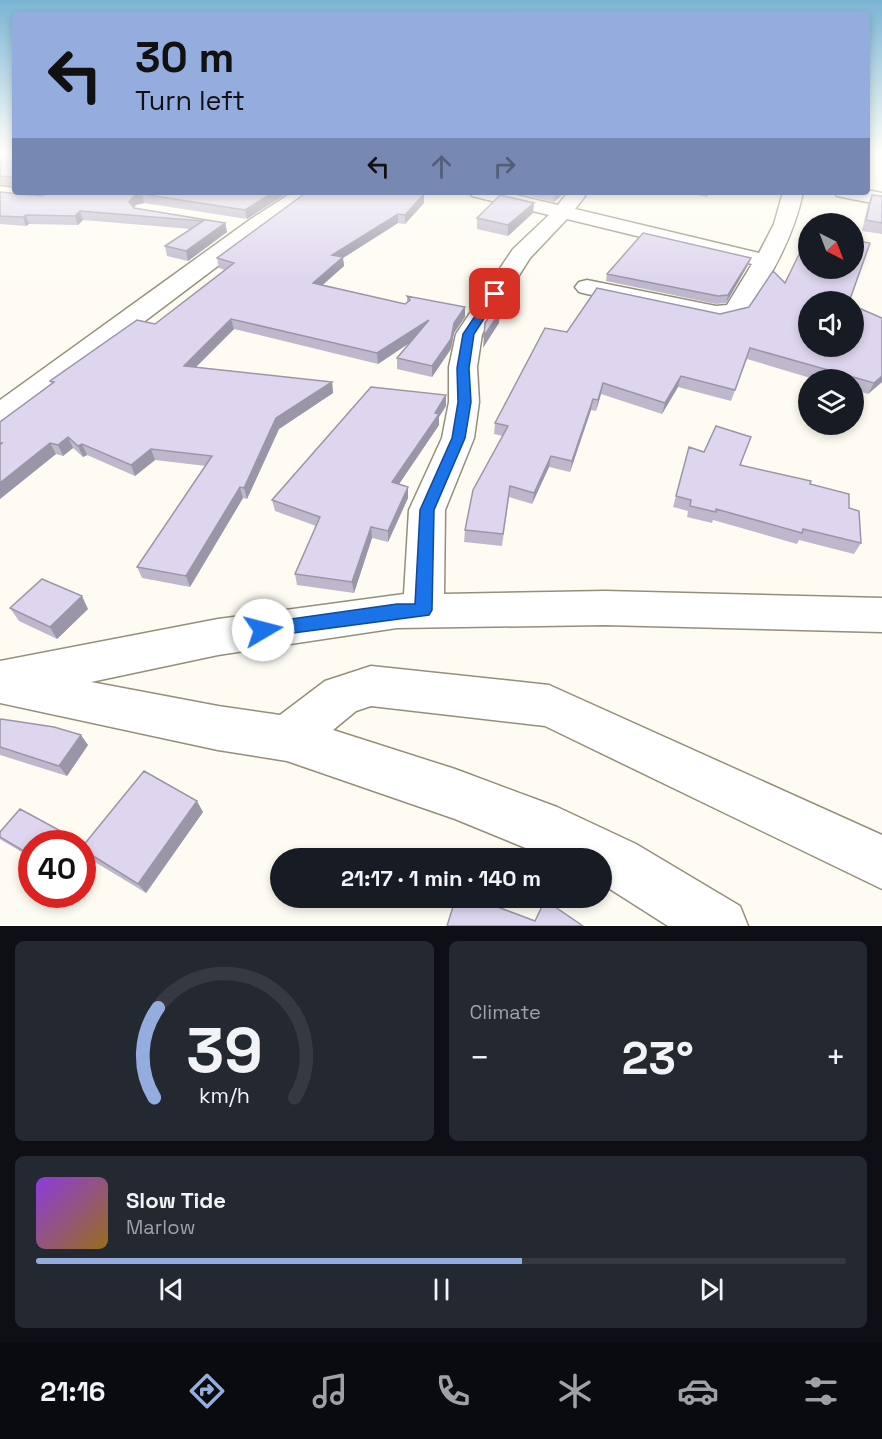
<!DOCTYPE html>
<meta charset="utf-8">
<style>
:root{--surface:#171b24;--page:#242831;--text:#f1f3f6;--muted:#9ea1a6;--line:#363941;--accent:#95acdf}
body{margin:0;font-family:"Space Grotesk",sans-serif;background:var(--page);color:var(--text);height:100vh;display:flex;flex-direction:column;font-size:22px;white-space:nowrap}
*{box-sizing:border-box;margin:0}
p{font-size:20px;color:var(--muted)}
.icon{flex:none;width:33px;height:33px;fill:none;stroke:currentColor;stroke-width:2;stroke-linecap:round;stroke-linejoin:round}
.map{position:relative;height:926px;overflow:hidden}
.details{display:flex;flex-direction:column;gap:15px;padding:15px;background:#0d0f14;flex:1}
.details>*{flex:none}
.top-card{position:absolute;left:12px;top:12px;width:858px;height:183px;border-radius:6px;box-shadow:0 3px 9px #0003;background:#95acdf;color:#111;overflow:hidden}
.needle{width:39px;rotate:138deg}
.fabs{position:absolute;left:798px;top:213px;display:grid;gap:12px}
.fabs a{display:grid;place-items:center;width:66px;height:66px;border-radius:50%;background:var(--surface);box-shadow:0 3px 9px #0003;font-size:30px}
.speed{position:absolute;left:18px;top:830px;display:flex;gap:12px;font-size:30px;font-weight:700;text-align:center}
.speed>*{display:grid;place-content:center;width:78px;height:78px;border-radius:50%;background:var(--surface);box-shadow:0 3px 9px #0003;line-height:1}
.speed .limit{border:9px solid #d22;background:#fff;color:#111}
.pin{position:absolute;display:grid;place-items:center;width:51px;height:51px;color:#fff;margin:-26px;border-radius:12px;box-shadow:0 3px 9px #0006}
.me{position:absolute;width:66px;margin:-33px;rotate:82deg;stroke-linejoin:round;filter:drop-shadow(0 0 4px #0008)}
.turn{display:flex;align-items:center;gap:21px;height:126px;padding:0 24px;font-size:27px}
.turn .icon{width:78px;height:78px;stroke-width:2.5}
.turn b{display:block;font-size:42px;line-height:51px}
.lanes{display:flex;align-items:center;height:57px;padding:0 24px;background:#0003;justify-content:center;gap:30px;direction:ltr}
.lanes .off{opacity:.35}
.big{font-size:45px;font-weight:700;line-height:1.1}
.details .card{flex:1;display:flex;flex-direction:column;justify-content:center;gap:9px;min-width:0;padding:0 21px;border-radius:9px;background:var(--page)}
.details .dial{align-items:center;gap:0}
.dial svg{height:156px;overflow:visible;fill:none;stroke:var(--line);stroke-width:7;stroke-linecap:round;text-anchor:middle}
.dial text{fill:var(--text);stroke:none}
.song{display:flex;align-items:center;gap:18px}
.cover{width:72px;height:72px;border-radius:9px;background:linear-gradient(135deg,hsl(270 70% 55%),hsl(40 70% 35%))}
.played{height:6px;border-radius:3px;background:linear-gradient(90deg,var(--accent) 60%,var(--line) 60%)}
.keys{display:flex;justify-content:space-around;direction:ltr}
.heat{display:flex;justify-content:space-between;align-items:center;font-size:33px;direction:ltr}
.details .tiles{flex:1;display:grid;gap:15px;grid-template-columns:1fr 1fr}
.card:last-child{grid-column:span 2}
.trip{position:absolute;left:270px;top:848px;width:342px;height:60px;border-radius:30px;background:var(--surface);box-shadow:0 3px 9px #0003;font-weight:700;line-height:60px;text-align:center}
.tab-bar{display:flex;height:96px;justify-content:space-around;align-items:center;background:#090b0e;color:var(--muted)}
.tab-bar .icon{width:42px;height:42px}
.tab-bar .current{color:var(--accent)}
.tab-bar b{font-size:27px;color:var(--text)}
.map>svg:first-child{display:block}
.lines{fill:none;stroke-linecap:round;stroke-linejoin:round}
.minor-casing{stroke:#958e78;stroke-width:3}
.minor{fill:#fff;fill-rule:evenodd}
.wall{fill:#bfb8cd}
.shaded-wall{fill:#9b96a7}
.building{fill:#ded6ee;stroke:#9b96a7;stroke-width:1.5}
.route{fill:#1a73e8;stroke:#114b97;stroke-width:1.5}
</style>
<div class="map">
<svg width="882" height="926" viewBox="0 0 882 926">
<rect width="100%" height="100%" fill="#fefcf2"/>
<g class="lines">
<defs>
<path id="minor" d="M0,186l15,2v4h37l3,4 -10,6 -45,-4z
M867,190l15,3v12l-45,-9 -3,-4z
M293,192h23l-305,230 -11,2v-24l251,-181z
M469,192h34l55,13 10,-13h14l3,4 -10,13 184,44 15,-29 9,-32h20c-9,45 -33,87 -59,124l-28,6 -129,-28 -8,-2 -4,-5 4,-5 8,-2 129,26 11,-1 25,-41 -185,-45 -37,39 -48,76 -5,33 2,35 -5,36 -29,72 -1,84 161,-3 277,7v34l-277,-7 -208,3 -179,27 -127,27 127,24 62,9 45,-34 46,-15 178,19 333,150v54l-337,-163 -174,-20 -15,5 -23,19 122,39 102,38 79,37 104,62 8,20h-80l-66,-42v-26h-52l-95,-39 -168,-58 -69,-11 -218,-47v-42l218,-42 186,-25 5,-84 33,-72 7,-36v-35l7,-33 57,-85 36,-34 -77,-19z"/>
</defs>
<use href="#minor" class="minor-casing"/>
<use href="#minor" class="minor"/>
</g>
<path class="wall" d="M1,151h14v35l-15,-2v-30l5,-3z
M0,192l42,4 5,-4h242l-42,27 -103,-16 -8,2 -2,3 91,15 2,9 -39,29 -21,-5 -2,-10 26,-17 -108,-9 -5,5 -49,-1 -3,2 -26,-2z
M307,192h117v11l-19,21 -7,-1 -55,35 1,8 -21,19 82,19 2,-1v-7l58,21 -11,16 -3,16 -19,28 -35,-8v-11l12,-15 -31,21 -144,-35 -38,38 136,15 1,11 -54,36 -32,70 -4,-1 -53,89 -48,-9 -5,-11 69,-101 -51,-6 -20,16 -48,-21 -4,2 -10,-9 -10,8 -7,-2 -56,45v-77l51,-38 -1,-3 105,-57 70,-54 -6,-2 -2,-10z
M513,192h52l-11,10z
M683,192h27l-3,5z
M872,195l10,1v38l-20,-3 6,-27z
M534,203l-1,10 -25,23 -31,-7v-11z
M751,258l-3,7 -22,38 -10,1 -110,-23 1,-7z
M785,283l23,19 74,16v64l-14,12 -14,-4v-10h-37l-70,-21 -16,42 -53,-14 -16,27 -61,-20 -5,17 -5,-1 -21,62 -21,-5 -17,37 -23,-7 -7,49 -38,-4 1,-12 37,-94 -8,-2 1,-11 72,-91 153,-18 29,-7z
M446,406l-7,11v8l-40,59 9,14 -20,44 -16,-4 -18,55 -57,-8 -2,-11 21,-48 -41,-15 -3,-11z
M689,447l51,18 70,19 39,24 12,35 -7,11 -55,-14 -2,4 -84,-24 -1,3 -25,-6 1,-6 -15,-4z
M10,608l78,1 -31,30 -38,-18z
M0,721l88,24 -21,31 -67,-21z
M203,812l-57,81 -56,-34 -8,-9v-3z
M0,832l73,8 -41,3v15l-29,-17 -3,-2z"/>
<path class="shaded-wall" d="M274,192h15l-42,27 -2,-9z
M559,192h6l-11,10 1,-7z
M142,194l2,9 -8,2 -4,6 -3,-9 5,-6z
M424,194v9l-19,21v-9z
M534,203l-1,10 -25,23v-11z
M80,211l3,9 -5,5 -3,-9z
M398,214v9l-55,35 1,8 -30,26 -1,-9 19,-28z
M26,215l3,9 -3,2 -3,-9z
M225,223l2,9 -39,29 -2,-10z
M751,258l-3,7 -22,38 2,-8z
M465,307v10l-11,16 -3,16 -19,28v-11l22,-43z
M500,312l-1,11 -16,25 1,-12z
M231,319l3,10 -47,47 -3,-10z
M429,320v10l-51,34 -1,-11z
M681,376l-3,11 -16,27 3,-11z
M882,376v6l-14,12 6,-11z
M332,382l1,11 -54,36 -32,70 -3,-11 32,-70z
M603,383l-2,11 -5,17 2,-11z
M446,395v11l-7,11v8l-46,68 -1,-11z
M593,399l-2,11 -21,62 2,-11z
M68,437l5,11 -10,8 -5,-11z
M50,443l6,11 -56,45v-16z
M82,444l5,11 -4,2 -5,-11z
M151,449l4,11 -20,16 -4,-11z
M551,456l-2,11 -17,37 2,-11z
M240,487l3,11 -53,89 -4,-11z
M408,487v11l-20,44v-11z
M371,527l1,11 -18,55 -2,-11z
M82,596l6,13 -31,30 -7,-12z
M81,735l7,10 -21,31 -8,-10z
M197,801l6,11 -57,81 -8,-9z
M68,835l5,5 -2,3h-9z"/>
<path class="building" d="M6,151h9v30h-1l-2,-4 -12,-1v-22z
M0,192l42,4 5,-4h227l-29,18 -103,-16 -8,2 -5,6 5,6 91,15 -39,28 -21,-5 38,-25 -123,-10 -5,5 -49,-1 -3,2 -23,-1z
M307,192h106l11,2 -19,21 -7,-1 -66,41 11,2 -30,26 92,21 5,-4 -3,-4 58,11 -11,16 -3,16 -19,27 -35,-8 32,-38 -52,33 -146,-34 -47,47 148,16 -56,36 -32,70 -4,-1 -54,89 -49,-9 75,-111 -61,-7 -20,16 -49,-21 -4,2 -10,-9 -10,8 -8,-2 -50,40v-38l2,-2h-2v-21l54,-40 -4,-1 87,-61 18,4 79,-61 -17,-5z
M541,192h18l-4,3z
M500,195l34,8 -26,22 -31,-7z
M872,195l10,1v27l-16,-3z
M643,233l108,25 -23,37 -10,1 -111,-22z
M808,236v32h46v-28l16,3 -21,59h-41v44h46v-40l28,12v58l-8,7 -124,-35 -15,42 -54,-14 -16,27 -62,-20 -5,17 -5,-1 -21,62 -21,-5 -17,37 -24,-7 -7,48 -38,-4 8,-40 35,-64 -13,-3 50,-95 22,4 30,-44 123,26 29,-7 24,-36 12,12z
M493,310l7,2 -16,24 1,-13z
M371,387l75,8 -11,18 4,1 -47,68 16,5 -20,44 -17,-4 -19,55 -57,-8 25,-57 -48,-17z
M716,426l35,11 -11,28 71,16 -1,3 39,10v14l10,3 2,32 -58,-14 -1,4 -86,-24v3l-26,-6 1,-6 -15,-4 13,-49 15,5z
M42,579l40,17 -32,31 -40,-19z
M1,719l53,8 27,8 -22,31 -59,-19v-26z
M144,771l53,30 -59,83 -56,-35v-2z
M20,809l48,26 -6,8h-30v13l-32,-19v-5z
M456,897h15l64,24 10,-21 38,26h-136z"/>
<linearGradient id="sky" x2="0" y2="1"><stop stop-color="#7ab4d4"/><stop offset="0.54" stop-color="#fffef9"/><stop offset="1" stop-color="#fffef9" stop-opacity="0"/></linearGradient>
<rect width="882" height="281" fill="url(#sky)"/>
<path class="route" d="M491,292l9,2 -26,40 -5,34 2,34 -6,36 -31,72 -2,100 -3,5 -166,22 -6,-2 -3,-5 3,-5 6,-2 134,-19h18l5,-94 32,-72 6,-36 -1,-34 6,-34z"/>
</svg>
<div class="fabs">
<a><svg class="needle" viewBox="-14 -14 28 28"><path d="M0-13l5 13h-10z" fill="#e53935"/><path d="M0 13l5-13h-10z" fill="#9ea1a6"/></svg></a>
<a><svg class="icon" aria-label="sound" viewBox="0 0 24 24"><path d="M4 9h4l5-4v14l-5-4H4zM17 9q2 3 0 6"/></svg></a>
<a><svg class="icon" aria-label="layers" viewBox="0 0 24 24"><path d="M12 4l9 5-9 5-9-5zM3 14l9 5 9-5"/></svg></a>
</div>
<div class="speed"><div class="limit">40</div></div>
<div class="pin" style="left:495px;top:294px;background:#d93025"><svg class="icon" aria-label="arrive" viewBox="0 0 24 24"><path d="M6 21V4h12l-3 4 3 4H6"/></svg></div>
<svg class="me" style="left:263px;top:630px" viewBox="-20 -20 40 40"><circle r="19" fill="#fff"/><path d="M0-13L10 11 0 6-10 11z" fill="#1a73e8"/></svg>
<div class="trip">21:17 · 1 min · 140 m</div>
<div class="top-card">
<div class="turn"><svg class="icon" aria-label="left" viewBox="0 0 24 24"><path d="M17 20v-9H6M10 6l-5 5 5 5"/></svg><div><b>30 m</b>Turn left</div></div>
<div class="lanes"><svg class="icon" aria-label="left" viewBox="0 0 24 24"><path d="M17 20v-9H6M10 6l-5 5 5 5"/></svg><svg class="icon off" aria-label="ahead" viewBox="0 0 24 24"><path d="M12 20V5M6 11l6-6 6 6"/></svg><svg class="icon off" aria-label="right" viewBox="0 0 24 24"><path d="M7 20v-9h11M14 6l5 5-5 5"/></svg></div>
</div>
</div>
<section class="details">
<div class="tiles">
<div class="card dial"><svg viewBox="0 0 100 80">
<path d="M14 69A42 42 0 1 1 86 69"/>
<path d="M14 69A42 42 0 0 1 16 23" stroke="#95acdf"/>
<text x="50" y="56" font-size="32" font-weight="700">39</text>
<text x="50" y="72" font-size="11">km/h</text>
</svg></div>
<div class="card"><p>Climate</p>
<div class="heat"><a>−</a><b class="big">23°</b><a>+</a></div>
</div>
<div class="card">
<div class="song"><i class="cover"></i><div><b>Slow Tide</b><p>Marlow</p></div></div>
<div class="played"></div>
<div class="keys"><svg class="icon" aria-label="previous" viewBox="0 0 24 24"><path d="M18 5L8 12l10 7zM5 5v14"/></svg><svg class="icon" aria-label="pause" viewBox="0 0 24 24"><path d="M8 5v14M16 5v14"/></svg><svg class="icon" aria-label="next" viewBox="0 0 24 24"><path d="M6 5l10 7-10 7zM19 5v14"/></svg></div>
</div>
</div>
</section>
<nav class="tab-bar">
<b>21:16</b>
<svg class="icon current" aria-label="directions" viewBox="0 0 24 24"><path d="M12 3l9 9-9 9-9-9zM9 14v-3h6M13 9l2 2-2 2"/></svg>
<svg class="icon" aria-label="music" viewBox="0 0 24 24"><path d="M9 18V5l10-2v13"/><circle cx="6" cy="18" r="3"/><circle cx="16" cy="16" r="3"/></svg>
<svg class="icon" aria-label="phone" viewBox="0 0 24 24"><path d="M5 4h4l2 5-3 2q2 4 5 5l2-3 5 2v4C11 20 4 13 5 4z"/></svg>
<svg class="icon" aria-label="climate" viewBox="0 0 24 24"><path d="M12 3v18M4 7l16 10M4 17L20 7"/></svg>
<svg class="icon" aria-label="car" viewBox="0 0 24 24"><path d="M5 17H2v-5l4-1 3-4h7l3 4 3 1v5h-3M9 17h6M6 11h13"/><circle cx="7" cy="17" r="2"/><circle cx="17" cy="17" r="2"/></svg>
<svg class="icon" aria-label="filters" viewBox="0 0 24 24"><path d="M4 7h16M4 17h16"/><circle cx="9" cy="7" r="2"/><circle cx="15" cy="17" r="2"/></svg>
</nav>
